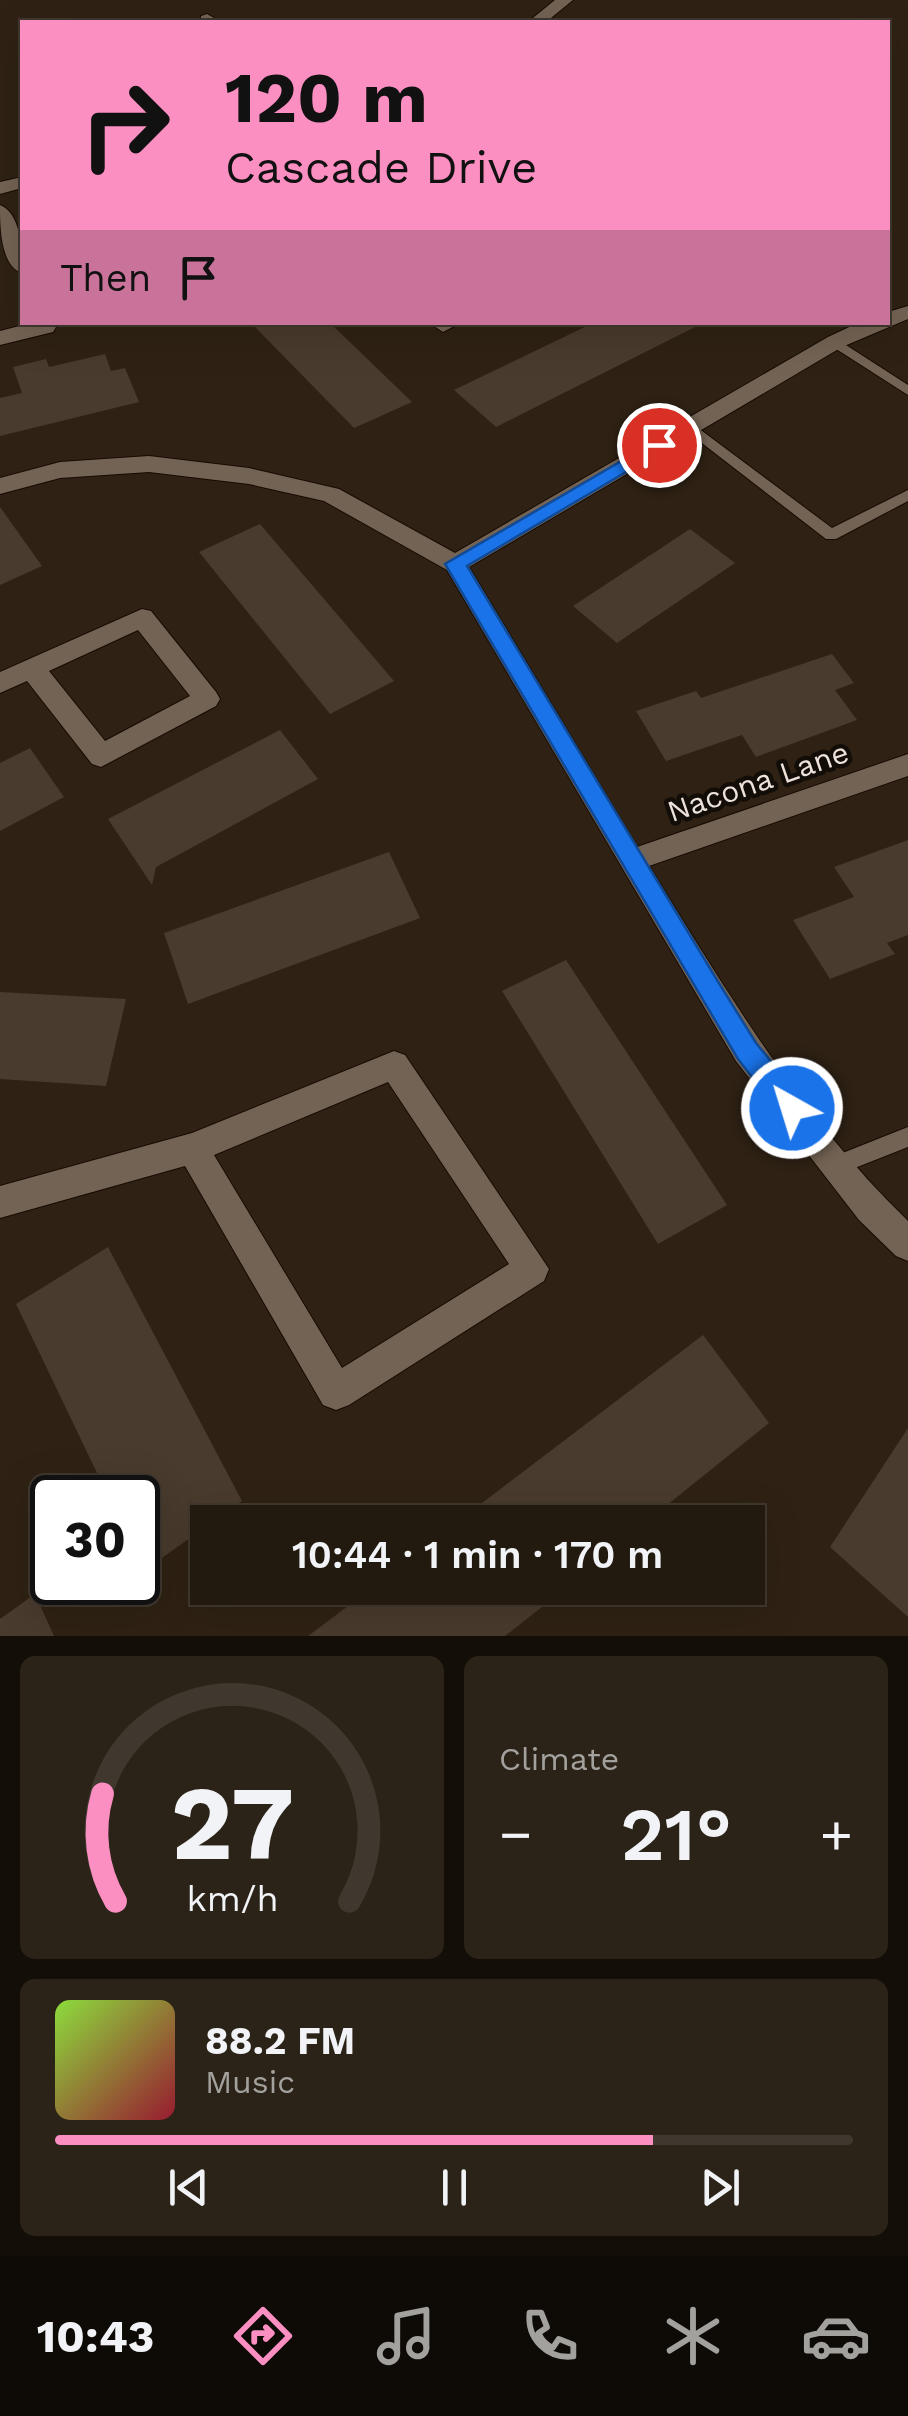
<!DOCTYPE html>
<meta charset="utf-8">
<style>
:root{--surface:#231a0f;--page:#2b2318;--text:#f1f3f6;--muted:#a3a19e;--line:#40382f;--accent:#fc8fc1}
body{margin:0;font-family:"Work Sans",sans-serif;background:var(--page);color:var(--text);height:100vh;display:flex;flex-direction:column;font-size:38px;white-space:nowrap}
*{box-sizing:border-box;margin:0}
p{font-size:32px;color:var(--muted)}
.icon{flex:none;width:55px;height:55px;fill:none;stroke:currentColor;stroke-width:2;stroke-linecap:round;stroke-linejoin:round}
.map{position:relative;height:1636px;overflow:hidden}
.side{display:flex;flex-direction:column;gap:20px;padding:20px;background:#130e08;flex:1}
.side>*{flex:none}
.guide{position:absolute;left:20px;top:20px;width:870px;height:305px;border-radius:0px;box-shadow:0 10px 40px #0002,0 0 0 2px var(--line);background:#fc8fc1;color:#111;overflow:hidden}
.speed{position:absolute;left:30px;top:1475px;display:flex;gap:20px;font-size:50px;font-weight:700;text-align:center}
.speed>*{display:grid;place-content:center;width:130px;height:130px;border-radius:50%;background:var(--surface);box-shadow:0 10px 40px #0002,0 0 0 2px var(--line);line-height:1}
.speed .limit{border:5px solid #111;border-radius:15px;background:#fff;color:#111}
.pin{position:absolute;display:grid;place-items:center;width:85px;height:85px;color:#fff;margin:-42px;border:5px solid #fff;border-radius:50%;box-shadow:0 2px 10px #0007}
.me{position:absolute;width:110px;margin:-55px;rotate:321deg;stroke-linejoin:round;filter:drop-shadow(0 0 8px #0008)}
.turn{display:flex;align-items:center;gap:35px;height:210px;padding:0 40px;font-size:45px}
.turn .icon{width:130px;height:130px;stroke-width:2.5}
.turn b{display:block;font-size:70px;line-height:85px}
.then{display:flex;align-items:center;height:95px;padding:0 40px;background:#0003;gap:20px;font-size:38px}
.big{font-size:75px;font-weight:600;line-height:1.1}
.side .tile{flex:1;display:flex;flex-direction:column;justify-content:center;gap:15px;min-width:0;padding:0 35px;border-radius:15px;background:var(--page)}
.side .dial{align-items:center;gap:0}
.dial svg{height:260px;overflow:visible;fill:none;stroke:var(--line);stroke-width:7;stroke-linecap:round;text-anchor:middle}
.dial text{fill:var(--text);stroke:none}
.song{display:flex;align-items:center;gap:30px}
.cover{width:120px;height:120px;border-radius:15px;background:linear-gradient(135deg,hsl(90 70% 55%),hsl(350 70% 35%))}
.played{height:10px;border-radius:5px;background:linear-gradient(90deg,var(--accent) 75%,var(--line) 75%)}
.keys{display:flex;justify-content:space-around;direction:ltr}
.heat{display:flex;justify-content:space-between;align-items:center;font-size:55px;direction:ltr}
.side .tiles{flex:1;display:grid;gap:20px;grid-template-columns:1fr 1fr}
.tile:last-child{grid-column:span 2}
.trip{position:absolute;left:190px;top:1505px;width:575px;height:100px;border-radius:0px;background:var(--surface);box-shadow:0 10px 40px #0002,0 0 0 2px var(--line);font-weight:600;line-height:100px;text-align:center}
.tab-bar{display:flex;height:160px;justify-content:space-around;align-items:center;background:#0e0a06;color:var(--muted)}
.tab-bar .icon{width:70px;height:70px}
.tab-bar .current{color:var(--accent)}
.tab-bar b{font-size:45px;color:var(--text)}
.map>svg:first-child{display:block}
.building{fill:#493b2d}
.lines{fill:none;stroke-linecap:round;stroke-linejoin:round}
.service-casing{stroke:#170b02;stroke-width:2}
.minor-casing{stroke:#170b02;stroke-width:2}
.service{fill:#736354;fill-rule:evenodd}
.minor{fill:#736354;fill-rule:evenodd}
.route{fill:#1a73e8;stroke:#114b97;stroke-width:2.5}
.labels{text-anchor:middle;stroke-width:9;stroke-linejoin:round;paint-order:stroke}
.street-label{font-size:30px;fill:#ede3db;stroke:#120d07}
</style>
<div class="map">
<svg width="908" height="1636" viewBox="0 0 908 1636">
<rect width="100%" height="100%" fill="#2f2214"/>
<path class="building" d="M250,322h79l83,80 -58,26z
M595,322h110l-209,105 -42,-37z
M105,354l6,17 14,-3 14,34 -139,34v-38l22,-5 -9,-26 33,-8 3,8z
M0,507l42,59 -42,19z
M260,524l134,157 -64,33 -131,-162z
M690,529l45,34 -118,80 -44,-37z
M832,654l22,29 -19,7 22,30 -101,37 -14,-22 -76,26 -30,-50 60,-20 5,7z
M280,730l38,49 -162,88 -4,18 -44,-66z
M30,748l34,49 -64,34v-68z
M908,840v95l-21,8 8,11 -65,25 -37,-59 61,-23 -20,-30z
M389,852l31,66 -232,86 -24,-71z
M566,960l161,245 -69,39 -156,-253z
M0,992l126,7 -20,87 -106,-7z
M108,1247l134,254 -104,74v-77h-29l-93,-194z
M703,1335l66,88 -123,99h-189z
M908,1428v189l-78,-70z
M372,1588h194l-61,48h-197z
M35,1594l19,42h-54v-17z"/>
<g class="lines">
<defs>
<path id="service" d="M835,338l73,47v10l-78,-50 -2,-3z
M690,422l142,106 76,-38v11l-72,38h-10l-141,-109 -2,-3z
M908,1127v20l-71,28 -7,-3 -3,-7 3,-7z"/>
<path id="minor" d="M555,0h18l-27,22h-18z
M207,14l14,8h-20v-6z
M22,177v11l-22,6v-12z
M0,205c22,9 22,47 22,68 -22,-7 -22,-48 -22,-68z
M908,306v13l-66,28 -373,220 168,280 271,-93v22l-259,90c77,124 153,253 259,355v40l-12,-5 -37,-36 -123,-159 -289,-491 -123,-69 -75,-17 -100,-12 -89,6 -60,16v-16l60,-16 89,-6 100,12 90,21 116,64 373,-216 32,-15h28v-10z
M35,322h20l1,5 -3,5 -53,13v-14z
M428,322h34l-19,10z
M142,609l9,2 65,81 4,7 -4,7 -115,61 -9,-3 -65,-83 -27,12v-21zM138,630l52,66 -85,45 -56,-70z
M394,1051l11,4 144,214 -5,12 -195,124 -13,5 -13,-5 -138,-239 -185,52v-32l192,-53zM388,1082l121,182 -167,104 -128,-213z"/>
</defs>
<use href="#service" class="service-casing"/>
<use href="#minor" class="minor-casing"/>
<use href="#service" class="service"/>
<use href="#minor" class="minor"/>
</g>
<path class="route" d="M659,439l9,6 -3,4 -198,117 250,414 39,63 46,56 4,9 -4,9 -10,3 -9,-3 -45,-58 -293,-495z"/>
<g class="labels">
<g class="street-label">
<text transform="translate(758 782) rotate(-19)" y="10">Nacona Lane</text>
</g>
</g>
</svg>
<div class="speed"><div class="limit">30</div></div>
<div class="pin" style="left:659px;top:445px;background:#d93025"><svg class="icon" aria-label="arrive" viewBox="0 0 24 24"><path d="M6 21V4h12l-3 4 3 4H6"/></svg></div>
<svg class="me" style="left:792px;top:1108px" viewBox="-20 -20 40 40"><circle r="17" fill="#1a73e8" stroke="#fff" stroke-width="3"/><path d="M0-11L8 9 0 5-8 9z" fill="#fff"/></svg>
<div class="trip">10:44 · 1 min · 170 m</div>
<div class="guide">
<div class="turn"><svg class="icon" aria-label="right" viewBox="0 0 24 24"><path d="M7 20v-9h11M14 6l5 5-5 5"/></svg><div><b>120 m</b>Cascade Drive</div></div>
<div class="then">Then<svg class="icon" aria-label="arrive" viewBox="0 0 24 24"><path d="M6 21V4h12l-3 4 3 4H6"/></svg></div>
</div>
</div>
<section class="side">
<div class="tiles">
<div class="tile dial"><svg viewBox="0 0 100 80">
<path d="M14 69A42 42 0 1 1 86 69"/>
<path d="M14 69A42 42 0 0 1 10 36" stroke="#fc8fc1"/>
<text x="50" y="56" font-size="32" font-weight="700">27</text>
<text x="50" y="72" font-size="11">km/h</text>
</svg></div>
<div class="tile"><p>Climate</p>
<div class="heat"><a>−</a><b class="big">21°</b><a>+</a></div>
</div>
<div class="tile">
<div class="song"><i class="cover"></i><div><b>88.2 FM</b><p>Music</p></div></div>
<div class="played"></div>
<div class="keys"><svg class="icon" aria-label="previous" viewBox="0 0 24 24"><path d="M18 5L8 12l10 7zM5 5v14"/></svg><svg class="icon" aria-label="pause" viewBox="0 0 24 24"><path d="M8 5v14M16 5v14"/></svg><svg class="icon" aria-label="next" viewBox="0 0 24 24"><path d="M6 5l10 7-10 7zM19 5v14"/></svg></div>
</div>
</div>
</section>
<nav class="tab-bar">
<b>10:43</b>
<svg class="icon current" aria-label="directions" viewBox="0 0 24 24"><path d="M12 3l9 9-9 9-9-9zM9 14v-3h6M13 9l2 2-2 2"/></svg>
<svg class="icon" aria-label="music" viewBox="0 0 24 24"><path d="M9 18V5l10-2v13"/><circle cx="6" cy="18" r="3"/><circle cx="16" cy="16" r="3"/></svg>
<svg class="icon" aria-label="phone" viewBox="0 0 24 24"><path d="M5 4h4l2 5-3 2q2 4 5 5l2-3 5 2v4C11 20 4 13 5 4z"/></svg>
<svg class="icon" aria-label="climate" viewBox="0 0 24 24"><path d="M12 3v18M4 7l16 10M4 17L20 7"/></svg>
<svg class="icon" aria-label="car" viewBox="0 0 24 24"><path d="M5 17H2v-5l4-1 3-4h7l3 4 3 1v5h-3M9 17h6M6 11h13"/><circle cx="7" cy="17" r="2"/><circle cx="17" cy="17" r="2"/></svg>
</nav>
